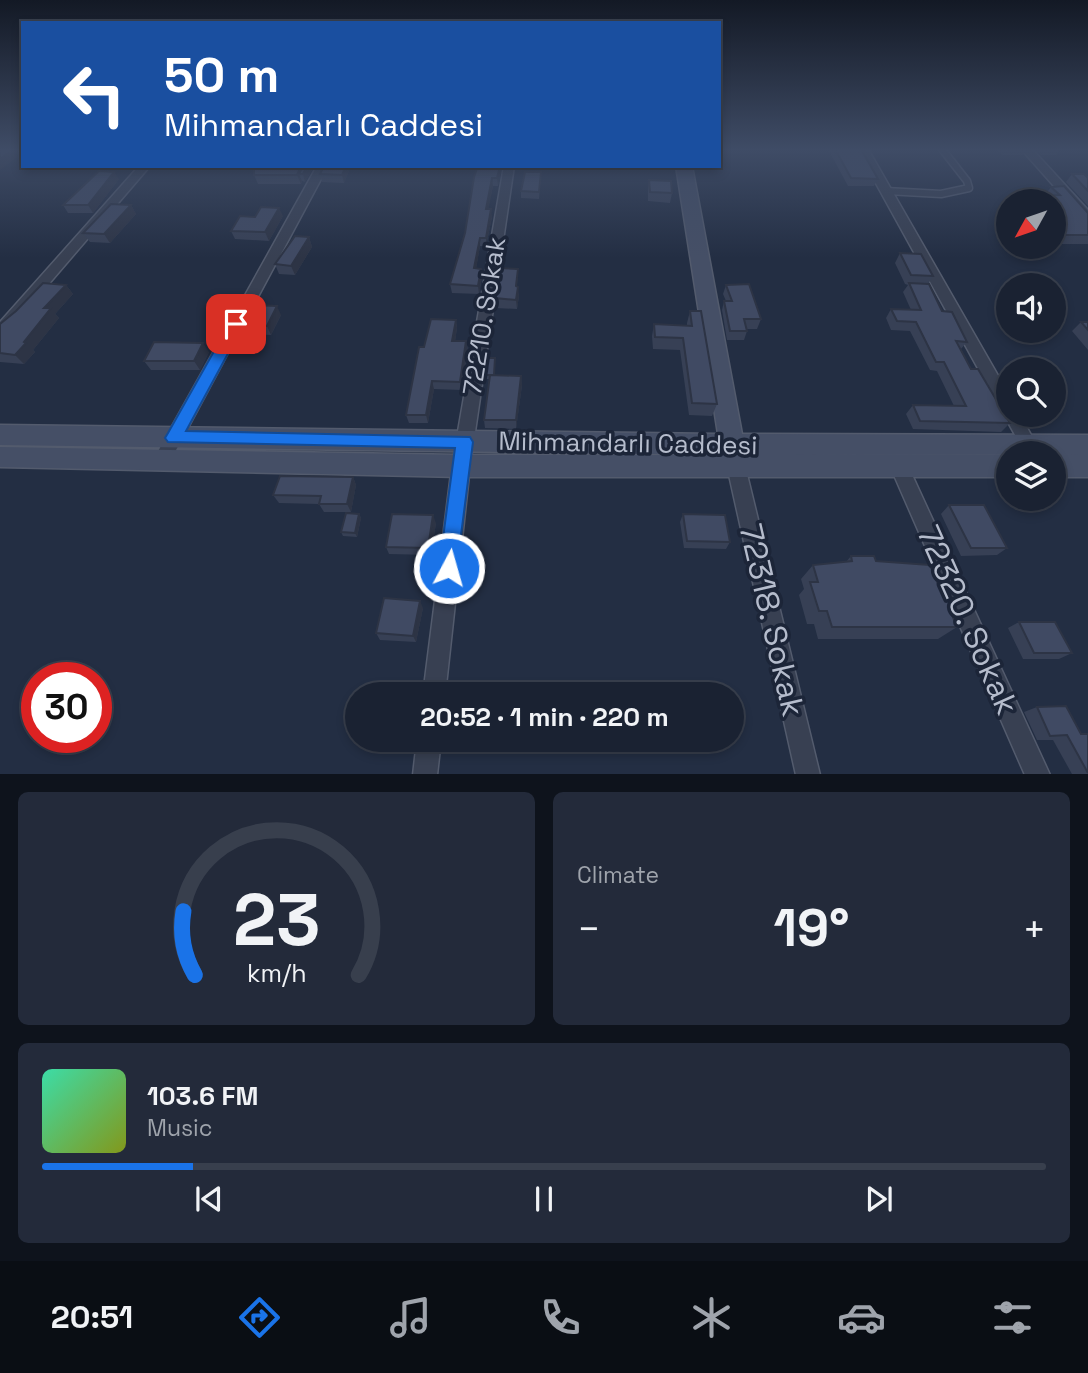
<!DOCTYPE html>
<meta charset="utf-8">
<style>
:root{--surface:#1a2232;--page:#232a3a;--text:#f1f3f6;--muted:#9fa4ac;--line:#383f4d;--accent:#1a73e8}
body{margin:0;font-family:"Space Grotesk",sans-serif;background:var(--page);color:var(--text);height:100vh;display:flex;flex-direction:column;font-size:26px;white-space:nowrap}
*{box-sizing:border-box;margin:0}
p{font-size:23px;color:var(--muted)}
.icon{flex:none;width:38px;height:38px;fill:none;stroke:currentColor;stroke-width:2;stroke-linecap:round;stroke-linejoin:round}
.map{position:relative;height:774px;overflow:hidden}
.sheet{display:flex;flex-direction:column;gap:18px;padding:18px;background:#0e131c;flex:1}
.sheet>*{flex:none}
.top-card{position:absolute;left:21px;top:21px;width:700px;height:147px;border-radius:0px;box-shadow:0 4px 10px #0003,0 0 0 2px var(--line);background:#1a4fa0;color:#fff;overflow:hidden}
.needle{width:46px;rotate:230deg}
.buttons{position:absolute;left:996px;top:189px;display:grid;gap:14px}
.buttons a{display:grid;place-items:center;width:70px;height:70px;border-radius:50%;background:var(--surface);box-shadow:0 4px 10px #0003,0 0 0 2px var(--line);font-size:35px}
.speed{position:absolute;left:21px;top:662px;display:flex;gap:14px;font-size:35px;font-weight:700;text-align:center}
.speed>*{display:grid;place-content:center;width:91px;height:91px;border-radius:50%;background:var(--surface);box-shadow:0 4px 10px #0003,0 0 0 2px var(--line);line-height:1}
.speed .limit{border:10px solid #d22;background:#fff;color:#111}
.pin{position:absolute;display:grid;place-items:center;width:60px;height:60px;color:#fff;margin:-30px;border-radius:14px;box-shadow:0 4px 10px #0006}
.me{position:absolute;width:77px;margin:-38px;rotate:6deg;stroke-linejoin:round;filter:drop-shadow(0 0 5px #0008)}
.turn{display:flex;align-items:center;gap:24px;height:147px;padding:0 28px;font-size:32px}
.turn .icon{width:91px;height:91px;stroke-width:2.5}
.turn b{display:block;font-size:49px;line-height:60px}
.big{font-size:52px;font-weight:700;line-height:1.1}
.sheet .widget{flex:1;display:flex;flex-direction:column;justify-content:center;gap:10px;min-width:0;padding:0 24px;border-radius:10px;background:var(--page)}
.sheet .dial{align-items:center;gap:0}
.dial svg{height:182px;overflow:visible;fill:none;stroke:var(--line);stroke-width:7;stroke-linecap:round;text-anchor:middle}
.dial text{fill:var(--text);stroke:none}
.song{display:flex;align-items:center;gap:21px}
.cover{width:84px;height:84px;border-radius:10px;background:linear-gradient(135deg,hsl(160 70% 55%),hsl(70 70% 35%))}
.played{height:7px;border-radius:4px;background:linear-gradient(90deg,var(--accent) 15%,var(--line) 15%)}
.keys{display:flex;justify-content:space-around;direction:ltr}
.heat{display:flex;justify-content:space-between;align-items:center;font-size:38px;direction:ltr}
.sheet .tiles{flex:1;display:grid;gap:18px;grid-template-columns:1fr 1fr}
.widget:last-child{grid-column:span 2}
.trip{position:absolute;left:345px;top:682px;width:399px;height:70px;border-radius:35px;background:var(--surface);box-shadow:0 4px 10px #0003,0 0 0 2px var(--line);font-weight:700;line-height:70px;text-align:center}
.dock{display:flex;height:112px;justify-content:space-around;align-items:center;background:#0a0e14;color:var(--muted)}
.dock .icon{width:49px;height:49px}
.dock .selected{color:var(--accent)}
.dock b{font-size:32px;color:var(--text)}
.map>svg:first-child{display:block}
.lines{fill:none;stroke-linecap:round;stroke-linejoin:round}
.lane-casing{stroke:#535b6d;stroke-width:9}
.street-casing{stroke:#535b6d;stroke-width:3}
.secondary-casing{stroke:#535b6d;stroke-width:3}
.lane{stroke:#384052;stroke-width:6}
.street{fill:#384052;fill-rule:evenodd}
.secondary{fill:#454f66;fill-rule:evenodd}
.wall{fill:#374055}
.shaded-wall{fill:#2d3445}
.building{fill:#404a63;stroke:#2d3445;stroke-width:2}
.route{fill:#1a73e8;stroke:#114b97;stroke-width:2}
.labels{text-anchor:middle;stroke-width:7;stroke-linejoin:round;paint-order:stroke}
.street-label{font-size:26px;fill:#b5bccc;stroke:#1c2538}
.near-street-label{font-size:32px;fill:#b5bccc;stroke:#1c2538}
</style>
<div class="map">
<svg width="1088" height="775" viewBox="0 0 1088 775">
<rect width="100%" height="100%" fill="#232e43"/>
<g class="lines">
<defs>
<path id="lane" d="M886,191l55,3 28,-6 -2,-7 -25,-32"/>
<path id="street" d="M857,149h11l140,244v22h12l21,38h-16l-21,-38 1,-3h-3z
M1021,149h11l56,61v11l-4,-1z
M139,166h11l-145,169 -5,1v-14z
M317,166h11l-160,299 -6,2 -6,-2 -3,-5 3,-5z
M504,166h10l-44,300 -25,229h-22l29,-229z
M736,459l6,2 3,5 75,309h-24l-69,-309 3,-5z
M899,459l6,2 3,5 142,309h-25l-135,-309 3,-5z
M417,740h24l-4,35h-24z"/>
<path id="secondary" d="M676,166h16l50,268 346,1v20l-342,-1 262,1v22h-547l-461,-10v-20l461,8h260l-721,-10v-20l718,9z
M1054,455h34v22h-34z"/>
</defs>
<use href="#lane" class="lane-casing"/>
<use href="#street" class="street-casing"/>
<use href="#secondary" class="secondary-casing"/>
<use href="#lane" class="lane"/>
<use href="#street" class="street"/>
<use href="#secondary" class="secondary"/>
</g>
<path class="wall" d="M828,149h33l17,30 -4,7h-26z
M997,149h30l-4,6h-21z
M1035,149h25l-4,6h-15z
M254,166h60l-9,16 -3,-1 -1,3h-43l-4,-9z
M324,166h27l-7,17 -22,-1 -2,-8z
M478,166h24l-4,20h-5l-5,23 4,8 -6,29h-6l-4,22 5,1 1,8 -3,17 -27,-1 -2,-9 15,-51z
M541,172l-2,27 -18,-1v-7z
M1072,174l16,4v28l-22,-24z
M119,179l-26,34h-25l-5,-8z
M649,180l23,13 -2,10 -22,-2v-12z
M1051,187l37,26v31h-34v-43h-32l4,-5h20l-1,-1z
M131,205l5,9 -26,29 -20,-1 -7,-9z
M283,216l-14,25 -34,-2 -4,-8 24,-14z
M309,237l3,10 -17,28 -16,-1 -4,-10z
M900,253l33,23 -5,8 14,27 25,31 -6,7 10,20 39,54 -9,9 -88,-3 -7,-15 7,-9 41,1 -17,-35 -7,-1 -20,-39 -19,-1 -5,-12 5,-9 20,1 -8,-18 5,-7 -3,-1 -10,-21z
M518,269l-1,17 2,10 -2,13 -21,-1 -1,-10z
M66,285l7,9 -18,20 4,4 -26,32 2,2 -11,12 -24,-2v-38z
M726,285l35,34 -4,10h-10v2l-3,9h-17l-5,-30 2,-9h2l-3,-7z
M690,311l27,93 -5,12 -23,-1 -9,-65 -27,-1 -1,-13 2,-12 33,2v-3z
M281,315l-10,20 -24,-1 -5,-9z
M456,320l1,8 -2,13h11l2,9 -7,40 -27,-1 -6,34h-19l-3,-8 18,-68z
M1081,322h7v28l-16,-19z
M209,352l-9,18h-49l-7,-9z
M495,358l-1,17 27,1 1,9 -6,44 -31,-1 -1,-8 5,-41h-4v-4z
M1054,388l7,11 -7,7z
M353,477l3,8 -5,27h-27l-5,-8 -40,-1 -6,-8z
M949,505l58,43 -10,7 -36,1 -20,-42z
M359,514l2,4 -4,19 -14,-1 -2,-4z
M683,514l47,28 -4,7 -42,-1 -4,-26z
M436,523l-5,32 -42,-1 -3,-7z
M851,556l25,5 62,23 19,26 -6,4 6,13 -19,12h-120l-4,-15h-7l-8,-29 5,-6 -3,-10 12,-14 33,-3z
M423,608l-7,34 -36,-2 -4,-7z
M1019,622l53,31 -13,6h-36l-15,-31z
M1037,707l44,27h7v40h-16l-19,-34h-16l-13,-28z"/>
<path class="shaded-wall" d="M6,149h13l-5,5 3,3 -17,13v-11z
M301,166h13l-9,16 -2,-8h-4l3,7 -1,3 -4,-9z
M346,166h5l-7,17 -2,-8z
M500,166h2l-4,20 -1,-8z
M114,172l5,7 -26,34 -5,-8z
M492,178l1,8 -6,31 -1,-8z
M131,205l5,9 -26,29 -6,-9z
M279,208l4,8 -14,25 -4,-9z
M491,209l1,8 -6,29v-8z
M309,237l3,10 -17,28 -4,-9z
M480,238v8l-5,31 -1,-9z
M481,269l1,8 -3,17 -1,-8z
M66,285l7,9 -18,20 4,4 -26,32 2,2 -11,12 -9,-9 29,-47z
M518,287l1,9 -2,13 -1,-9z
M277,306l4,9 -10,20 -4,-9z
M456,320l1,8 -3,21 -2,-8z
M466,341l2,9 -7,40 -1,-8z
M203,343l6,9 -9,18 -6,-9z
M521,376l1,9 -6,44v-9z
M432,381l2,8 -6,34 -2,-8z
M353,477l3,8 -5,27 -4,-8z
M359,514l2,4 -4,19 -2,-4z
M433,515l3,8 -5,32 -3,-7z
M420,601l3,7 -7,34 -3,-6z"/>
<path class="building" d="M0,149h9l3,1 -12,9z
M835,149h26l17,30 -27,-1z
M254,166h47l-4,9h-43z
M303,166h4l-4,8h-4z
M324,166h22l-4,9 -22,-1z
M478,166h22l-3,12h-5l-6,31h5l-5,29h-6l-6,30 7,1 -3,17 -28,-2 15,-51 9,-56z
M99,171l15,1 -26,33h-25z
M525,172h16l-2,20 -18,-1z
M1072,174h12l4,4v13z
M649,180l22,1 1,12 -22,-1z
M1064,186l24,27v22h-31l-3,-4v-30h-24l-4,-5 34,-1 -9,-8z
M111,204l20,1 -27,29 -21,-1z
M261,207l18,1 -14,24 -34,-1 9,-15 15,1z
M295,236l14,1 -18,29 -16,-2z
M900,253l21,1 12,22 -22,-1z
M500,268l18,1 -2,17 2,1 -2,13 -21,-2z
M43,283l23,2 -22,23h7l-27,34 2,1 -11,12 -15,-2v-29l16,-13z
M909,283l20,1 13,27 10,1 15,30 -11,-1 15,28h7l32,54 -90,-2 -7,-16 53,1 -22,-44h-8l-20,-40 -19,-1 -6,-12 30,1z
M749,284l12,35h-17l3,12h-17l-6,-30h8l-6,-16z
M254,305l23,1 -10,20 -25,-1z
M690,311h11l16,93 -25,-1 -9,-65 -28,-1 -1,-13 38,2z
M431,319l25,1 -4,21h14l-6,41 -28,-1 -6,34h-20l13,-68h5z
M1081,322h7v8z
M154,342l49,1 -9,18h-50z
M487,358h8l-1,17h-9z
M490,375l31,1 -5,44h-32z
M1054,388l7,11 -7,-1z
M280,476l73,1 -6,27h-28l2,-8 -48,-1z
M949,505h35l23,43h-36z
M346,513l13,1 -4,19 -14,-1z
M392,514l41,1 -5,33 -42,-1z
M683,514l42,1 5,27 -43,-1z
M851,556h23l2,5 54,4 8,19h8l11,26h-7l7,17h-125l-5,-16h-8l-9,-29h8l-5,-17 39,-4z
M384,598l36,3 -7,35 -37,-3z
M1019,622h36l17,31h-38z
M1066,706l15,28h7v39l-21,-38 -17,1 -13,-29z"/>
<linearGradient id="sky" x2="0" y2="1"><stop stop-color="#131925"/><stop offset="0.58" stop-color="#3f4c66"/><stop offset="1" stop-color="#3f4c66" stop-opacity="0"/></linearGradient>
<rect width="1088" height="258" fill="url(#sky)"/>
<path class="route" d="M236,319l8,5 -58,107 284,6 3,5 -17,132 -7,3 -7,-3 -3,-6 16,-120 -287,-6 -3,-4 3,-5 63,-112z"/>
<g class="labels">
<g class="street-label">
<text transform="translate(484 316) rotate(-81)" y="9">72210. Sokak</text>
<text transform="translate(628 443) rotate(1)" y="9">Mihmandarlı Caddesi</text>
</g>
<g class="near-street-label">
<text transform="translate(772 620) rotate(77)" y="11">72318. Sokak</text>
<text transform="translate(968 620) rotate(66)" y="11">72320. Sokak</text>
</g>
</g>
</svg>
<div class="buttons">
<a><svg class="needle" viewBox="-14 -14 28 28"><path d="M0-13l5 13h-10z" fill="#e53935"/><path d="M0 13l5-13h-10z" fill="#9fa4ac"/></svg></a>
<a><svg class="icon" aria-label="sound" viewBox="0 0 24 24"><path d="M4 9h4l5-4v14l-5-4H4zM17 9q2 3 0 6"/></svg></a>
<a><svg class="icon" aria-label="search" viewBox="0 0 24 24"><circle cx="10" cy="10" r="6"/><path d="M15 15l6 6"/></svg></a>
<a><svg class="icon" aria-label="layers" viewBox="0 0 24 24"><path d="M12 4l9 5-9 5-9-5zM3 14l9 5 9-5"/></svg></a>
</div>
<div class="speed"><div class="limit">30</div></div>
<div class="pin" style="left:236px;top:324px;background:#d93025"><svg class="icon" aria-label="arrive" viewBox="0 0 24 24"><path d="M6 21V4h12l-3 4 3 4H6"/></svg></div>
<svg class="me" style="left:449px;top:568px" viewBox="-20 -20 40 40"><circle r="17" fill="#1a73e8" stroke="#fff" stroke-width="3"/><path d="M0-11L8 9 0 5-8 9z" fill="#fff"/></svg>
<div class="trip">20:52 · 1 min · 220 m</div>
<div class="top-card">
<div class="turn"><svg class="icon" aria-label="left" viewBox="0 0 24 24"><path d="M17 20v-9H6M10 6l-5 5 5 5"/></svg><div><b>50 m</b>Mihmandarlı Caddesi</div></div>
</div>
</div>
<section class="sheet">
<div class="tiles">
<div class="widget dial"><svg viewBox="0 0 100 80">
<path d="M14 69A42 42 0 1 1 86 69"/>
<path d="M14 69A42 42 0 0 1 9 41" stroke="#1a73e8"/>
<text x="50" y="56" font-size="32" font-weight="700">23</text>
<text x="50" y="72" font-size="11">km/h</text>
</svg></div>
<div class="widget"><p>Climate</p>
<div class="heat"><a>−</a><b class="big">19°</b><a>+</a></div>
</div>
<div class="widget">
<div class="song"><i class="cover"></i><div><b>103.6 FM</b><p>Music</p></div></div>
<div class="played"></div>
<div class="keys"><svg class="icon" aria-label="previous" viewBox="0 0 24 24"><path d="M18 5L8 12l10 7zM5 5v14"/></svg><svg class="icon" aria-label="pause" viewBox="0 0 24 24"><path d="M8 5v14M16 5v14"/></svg><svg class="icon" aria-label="next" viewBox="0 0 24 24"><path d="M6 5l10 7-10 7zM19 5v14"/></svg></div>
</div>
</div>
</section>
<nav class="dock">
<b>20:51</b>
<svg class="icon selected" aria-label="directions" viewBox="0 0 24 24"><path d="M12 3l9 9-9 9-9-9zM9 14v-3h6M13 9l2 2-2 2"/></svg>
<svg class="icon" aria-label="music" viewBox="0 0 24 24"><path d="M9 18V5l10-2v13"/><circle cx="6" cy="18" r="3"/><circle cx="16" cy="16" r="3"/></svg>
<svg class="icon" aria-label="phone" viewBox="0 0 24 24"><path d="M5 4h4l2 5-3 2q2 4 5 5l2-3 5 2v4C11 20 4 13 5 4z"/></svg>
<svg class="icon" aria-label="climate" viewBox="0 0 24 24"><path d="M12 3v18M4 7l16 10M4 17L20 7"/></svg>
<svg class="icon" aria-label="car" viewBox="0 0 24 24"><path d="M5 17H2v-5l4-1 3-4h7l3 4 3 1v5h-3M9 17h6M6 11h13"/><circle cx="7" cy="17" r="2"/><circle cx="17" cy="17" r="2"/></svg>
<svg class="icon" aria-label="filters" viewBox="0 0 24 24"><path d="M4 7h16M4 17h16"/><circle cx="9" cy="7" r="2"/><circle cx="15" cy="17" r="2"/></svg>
</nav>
